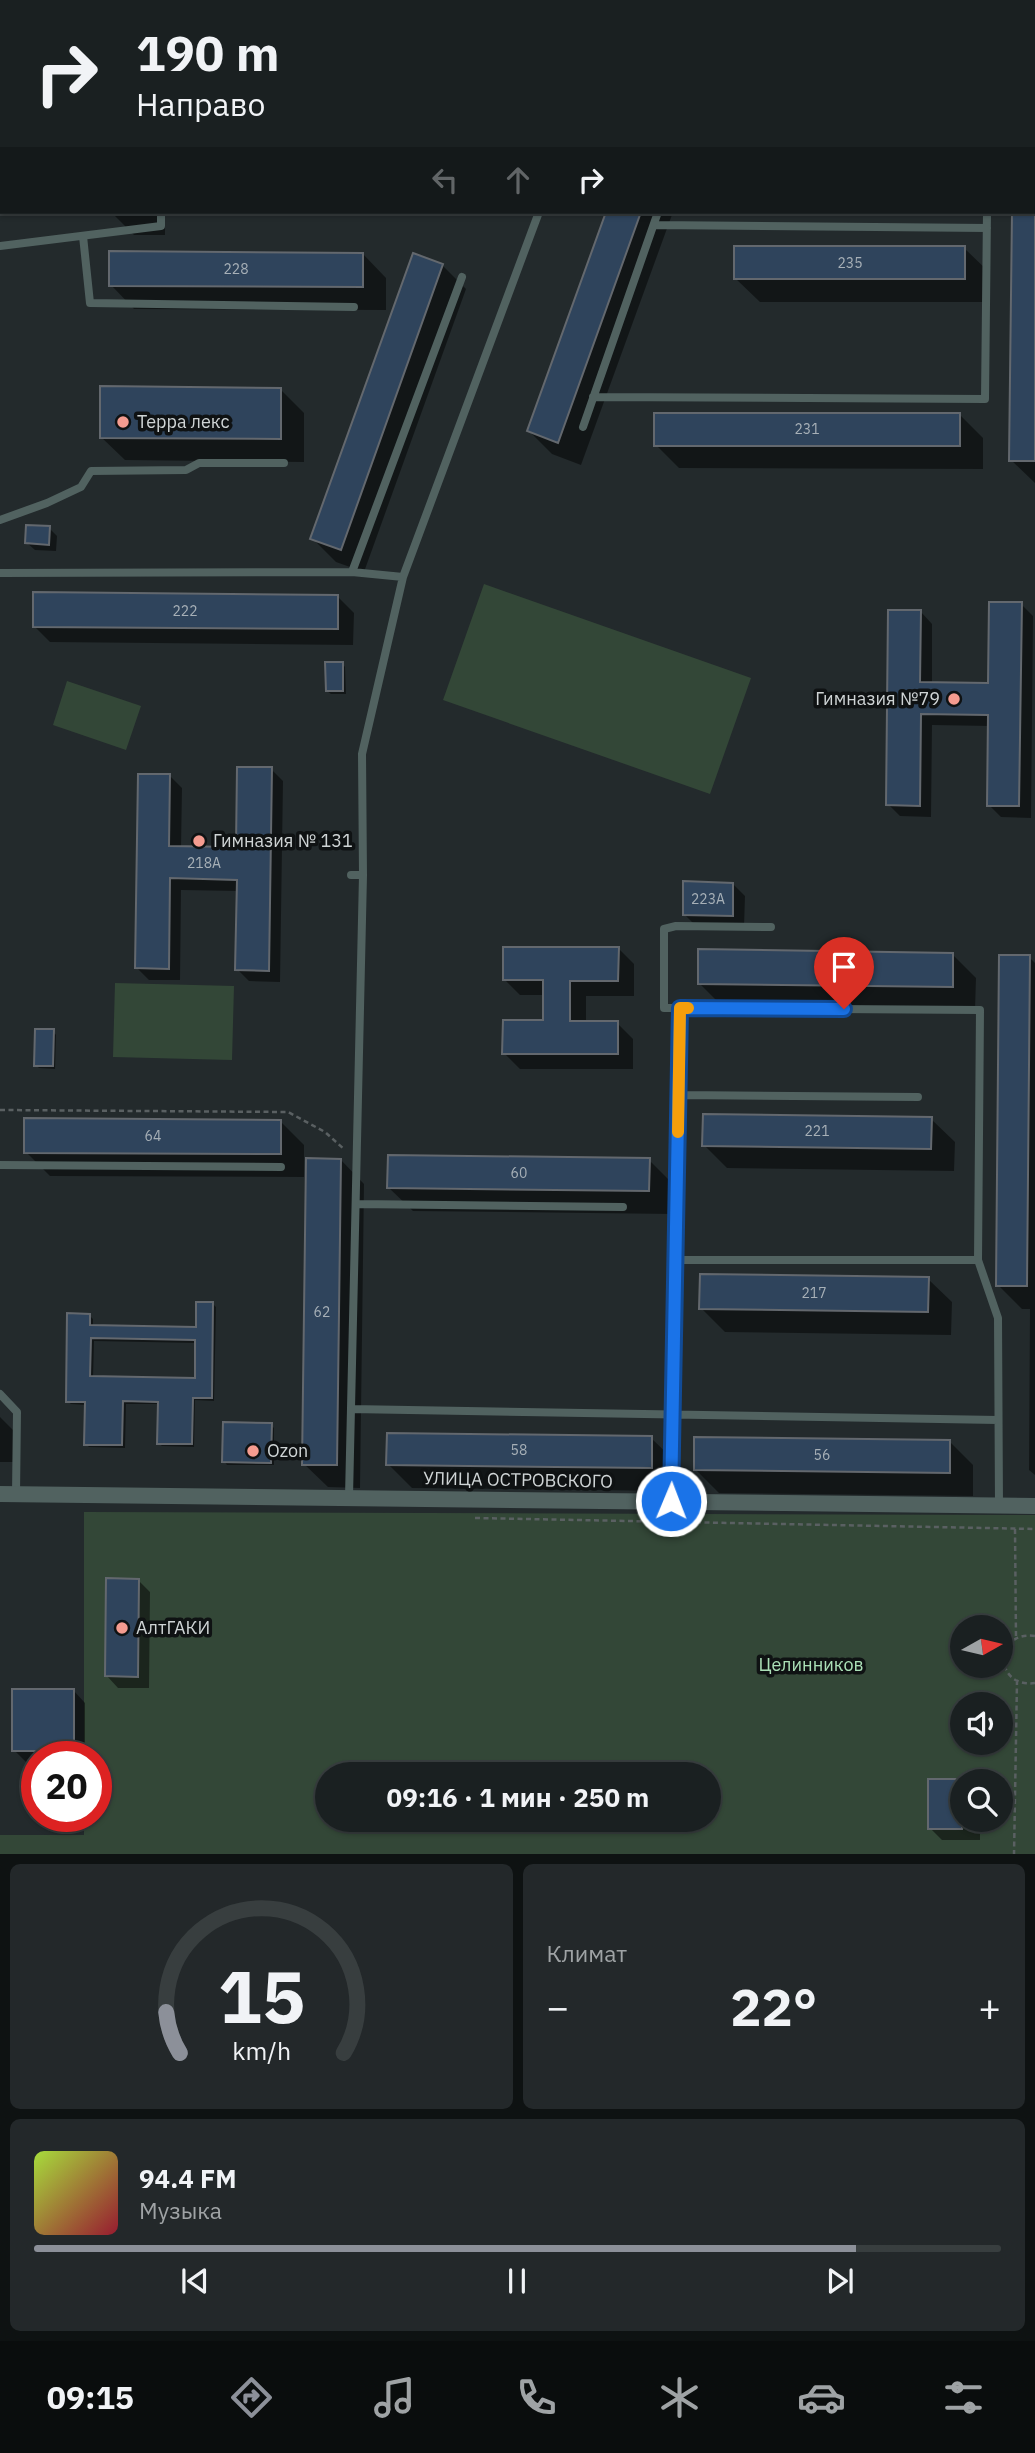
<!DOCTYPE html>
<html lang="ru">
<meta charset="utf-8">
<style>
:root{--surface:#1a2021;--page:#23282a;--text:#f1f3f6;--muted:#9fa3a5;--line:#383e3f;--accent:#8c9099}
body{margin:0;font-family:"IBM Plex Sans",sans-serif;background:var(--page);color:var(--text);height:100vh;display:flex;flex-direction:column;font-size:26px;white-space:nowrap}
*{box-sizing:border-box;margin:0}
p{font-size:23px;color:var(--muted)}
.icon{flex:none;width:38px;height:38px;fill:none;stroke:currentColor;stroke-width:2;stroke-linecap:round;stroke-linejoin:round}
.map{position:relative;height:1854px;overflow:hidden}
.side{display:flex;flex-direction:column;gap:10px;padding:10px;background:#0e1212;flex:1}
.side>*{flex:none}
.guide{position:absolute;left:0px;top:0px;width:1036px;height:214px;box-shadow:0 2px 5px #0004,0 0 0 2px var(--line);background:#1a2021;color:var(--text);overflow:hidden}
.needle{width:46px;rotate:82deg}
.tools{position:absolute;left:950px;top:1615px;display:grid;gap:14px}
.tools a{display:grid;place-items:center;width:63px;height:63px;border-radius:50%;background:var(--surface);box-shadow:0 2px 5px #0004,0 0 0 2px var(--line);font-size:35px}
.speed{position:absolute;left:21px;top:1741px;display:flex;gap:14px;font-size:35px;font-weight:700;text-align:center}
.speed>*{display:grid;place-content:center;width:91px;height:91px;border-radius:50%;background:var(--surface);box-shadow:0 2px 5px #0004,0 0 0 2px var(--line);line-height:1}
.speed .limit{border:10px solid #d22;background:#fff;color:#111}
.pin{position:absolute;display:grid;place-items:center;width:60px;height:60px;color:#fff;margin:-72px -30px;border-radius:50% 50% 50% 0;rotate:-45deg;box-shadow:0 0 7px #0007}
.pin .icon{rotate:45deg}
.me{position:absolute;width:77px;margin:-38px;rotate:1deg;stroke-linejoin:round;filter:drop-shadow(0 0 5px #0008)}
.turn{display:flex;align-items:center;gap:24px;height:147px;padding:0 21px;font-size:32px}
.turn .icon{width:91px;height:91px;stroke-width:2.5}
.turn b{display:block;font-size:49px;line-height:60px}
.lanes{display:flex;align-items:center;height:66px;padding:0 21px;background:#0003;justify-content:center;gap:35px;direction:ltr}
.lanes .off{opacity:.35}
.big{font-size:52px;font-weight:700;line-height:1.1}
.side .card{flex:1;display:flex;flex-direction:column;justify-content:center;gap:10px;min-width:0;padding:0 24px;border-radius:10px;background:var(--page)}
.side .dial{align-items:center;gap:0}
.dial svg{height:182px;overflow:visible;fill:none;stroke:var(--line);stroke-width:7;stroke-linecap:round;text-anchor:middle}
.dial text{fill:var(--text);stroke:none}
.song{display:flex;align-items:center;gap:21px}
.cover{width:84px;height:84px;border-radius:10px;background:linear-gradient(135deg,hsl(80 70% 55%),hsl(350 70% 35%))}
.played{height:7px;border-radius:4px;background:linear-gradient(90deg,var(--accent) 85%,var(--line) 85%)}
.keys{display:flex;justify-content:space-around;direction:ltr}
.heat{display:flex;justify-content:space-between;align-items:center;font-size:38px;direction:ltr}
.side .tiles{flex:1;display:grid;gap:10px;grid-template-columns:1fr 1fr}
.card:last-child{grid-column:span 2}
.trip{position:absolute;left:315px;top:1762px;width:406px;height:70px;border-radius:35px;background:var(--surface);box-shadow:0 2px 5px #0004,0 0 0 2px var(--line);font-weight:700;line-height:70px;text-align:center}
.tab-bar{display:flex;height:112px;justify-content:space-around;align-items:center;background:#0a0d0d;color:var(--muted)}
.tab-bar .icon{width:49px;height:49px}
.tab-bar .on{color:var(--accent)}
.tab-bar b{font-size:32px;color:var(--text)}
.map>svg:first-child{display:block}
.green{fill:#334737;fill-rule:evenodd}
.shadow{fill:#0007;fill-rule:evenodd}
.building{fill:#2f445c;stroke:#63686e;stroke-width:2;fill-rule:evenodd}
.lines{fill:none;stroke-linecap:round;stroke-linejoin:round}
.path{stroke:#5a6062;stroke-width:2.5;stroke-dasharray:5 3.5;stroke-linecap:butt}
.service{stroke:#516260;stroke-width:8}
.minor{stroke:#516260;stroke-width:16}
.route-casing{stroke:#114b97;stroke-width:18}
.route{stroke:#1a73e8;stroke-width:12}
.slow{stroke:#f59e0b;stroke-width:12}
.poi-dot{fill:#f59c90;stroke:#0f1213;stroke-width:2.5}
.labels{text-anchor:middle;stroke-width:7;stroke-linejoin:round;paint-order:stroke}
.number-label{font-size:14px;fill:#a7b0b7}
.poi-label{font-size:18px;fill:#cfd4d5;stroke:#0f1213;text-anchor:start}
.street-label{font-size:18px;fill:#cfd4d5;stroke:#0f1213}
.park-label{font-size:18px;fill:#abe0b7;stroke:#0f1213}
</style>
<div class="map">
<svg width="1035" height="1855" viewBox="0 0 1035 1855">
<rect width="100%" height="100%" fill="#232a2c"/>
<path class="green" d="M484,584l267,94 -41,116 -267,-94z
M67,681l74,25 -15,44 -73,-25z
M115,983l119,3 -2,74 -119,-3z
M84,1512l951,3v339l-1035,1v-20h84v-18l12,-1v-59h-12zM962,1628h39v38h-39zM962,1704h39v39h-39zM327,1774h382v46h-382zM962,1782h39v38h-39z"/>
<path class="shadow" d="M111,0h55v2h-55z
M297,0h49l2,2h-51z
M414,0l114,1 1,1h-115z
M766,0h120v2z
M1013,0h22v76l-1,-74z
M0,55h2v82h-2z
M1034,131h1v352l-24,-23 2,-248h21z
M111,212h54v23h-31z
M608,212h65l-92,253 -29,-11 -23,-23z
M964,248l24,23v31h-228l-24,-23z
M363,254l23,24v32l-252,-1 -23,-24z
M414,255l29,11 23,23 -102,283 -28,-10 -24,-24z
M281,390l23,23v49l-179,-2 -24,-23z
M959,414l24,24v31l-304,-1 -23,-23z
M49,528l8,8 -1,15 -21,-1 -8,-7z
M338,597l16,16 -1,32 -303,-3 -16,-16z
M1021,604l12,12 -2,202 -30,-1 -12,-12 1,-79 -58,-1 -1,92 -31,-1 -12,-12 33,-192 11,12v60l58,1z
M342,663l3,4 1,27h-15l-4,-3z
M271,769l12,12 -3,201 -31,-1 -12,-12 1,-78 -57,-1 -1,90h-31l-12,-12 33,-192 12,12 -1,60 57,1z
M733,884l12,12 -1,31 -48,-1 -12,-12z
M618,948l16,16v32h-48v27h31l16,16v30h-113l-16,-16 41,-31v-27h-25l-16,-16z
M952,954l24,24 -1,32 -252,-3 -23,-23z
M1029,957l6,6v512l-6,-5 1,-161h-8l-24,-24z
M53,1031l3,4 -1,34 -16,-1 -3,-3z
M931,1119l24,23 -1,29 -227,-3 -23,-23z
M281,1122l23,23v32l-254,-1 -24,-24z
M341,1160l23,24 -4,304 -32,-1 -24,-23z
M649,1160l23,23v31l-259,-3 -24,-23z
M928,1279l24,23 -1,33 -226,-3 -24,-24z
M213,1304l3,3 -2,94 -19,-1 -1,47 -32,-1 -4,-3 1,-39h-33l-1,44 -36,-1 -3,-3v-39l-15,-1 -4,-3 23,-85 3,3v8l104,2zM94,1341l103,2v36l-104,-1z
M0,1417l15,15v30h-15z
M271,1425l3,3v37h-47l-3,-4z
M651,1438l24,23 -1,30 -262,-3 -24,-24z
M949,1441l24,24v31l-254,-3 -23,-23z
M139,1581l11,11 -1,96h-31l-11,-12z
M74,1691l11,12v54h-48v5h-11l-12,-12z
M930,1780l39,2h-7v38h18v20h-38l-12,-12z"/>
<path class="building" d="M606,212h35l-83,231 -31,-12z
M1012,212h23v249h-26z
M734,246h231v33h-231z
M109,251l254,2v34l-254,-1z
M413,253l30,11 -102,286 -31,-11z
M100,386l181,2v51l-181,-1z
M654,413h306v33h-306z
M26,525l24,1 -1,19 -24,-2z
M33,592l305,3v34l-305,-2z
M989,602h33l-3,204h-32l1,-91 -67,-1 -1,92 -34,-1 2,-195h33l-1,72 68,1z
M325,662h18v29h-17z
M237,767h35l-3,204 -34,-1 2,-90 -67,-2 -1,91 -34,-1 3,-194h32l-1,72 67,1z
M683,881l50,2v33l-50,-1z
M503,947h116l-1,34h-48v40h48v33h-116l1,-34h40v-40h-40z
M698,949l255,4v34l-255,-3z
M999,955h31l-3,331h-31z
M35,1029h19l-1,37h-19z
M703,1114l229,3 -1,32 -229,-3z
M24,1118l257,2v34l-257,-1z
M388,1155l262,3 -1,33 -262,-3z
M306,1158l35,1 -4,306h-35z
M700,1274l229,3 -1,35 -229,-3z
M196,1302h17l-1,96h-19l-1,46h-35l1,-42 -35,-1 -1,44h-38l1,-43h-19l1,-89 23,1v11l106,2zM91,1338l104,2v38l-105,-2z
M223,1422l49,1 -1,40 -49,-1z
M387,1433l265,3v32l-266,-3z
M694,1437l256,3v33l-256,-3z
M106,1578l33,1 -1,98 -33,-1z
M12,1689h62v62h-62z
M928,1779h34v50h-34z"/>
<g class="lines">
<path class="path" d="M0,1110l288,2 37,20 20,18
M475,1518l560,11
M1015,1529l1,110
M1035,1636c-42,-6 -41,53 0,47
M1014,1855l3,-174"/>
<path class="service" d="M163,2v-2
M616,2v-2
M994,2v-2
M1034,97h1
M654,225l333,3
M83,236l7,67 264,4
M0,246l161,-20v-14
M593,397l392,2 2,-187
M583,427l75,-215
M0,520l47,-17 34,-16 10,-16 95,-1 13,-7h85
M352,572l110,-295
M0,573l352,-1 51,5
M351,875h12
M680,1008l300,2 -2,250 20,58 1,188
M678,1095l240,2
M0,1165l281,2
M356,1204l267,3
M676,1260h302
M0,1394l17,18 -1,82
M351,1409l647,11
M349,1497l14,-622 -1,-121 41,-177 136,-365
M671,1501l9,-493h-16v-79l12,-3 95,1"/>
<path class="minor" d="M0,1494l1035,12"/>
</g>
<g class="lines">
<defs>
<path id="route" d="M671,1501l9,-493 164,1"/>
</defs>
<use href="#route" class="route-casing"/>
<use href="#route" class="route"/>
<path class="slow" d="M678,1132l2,-124h8"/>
</g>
<g class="poi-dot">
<circle cx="123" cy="422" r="7"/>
<circle cx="954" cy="699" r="7"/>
<circle cx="199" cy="841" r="7"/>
<circle cx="253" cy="1451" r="7"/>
<circle cx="122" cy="1628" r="7"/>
</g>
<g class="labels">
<g class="number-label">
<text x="850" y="268">235</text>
<text x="236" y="274">228</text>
<text x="807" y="434">231</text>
<text x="185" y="616">222</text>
<text x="204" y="868">218А</text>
<text x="708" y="904">223А</text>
<text x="817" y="1136">221</text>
<text x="153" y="1141">64</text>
<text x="519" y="1178">60</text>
<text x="814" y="1298">217</text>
<text x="322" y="1317">62</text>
<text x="519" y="1455">58</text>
<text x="822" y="1460">56</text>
</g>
<g class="poi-label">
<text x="137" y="428">Терра лекс</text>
<text x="940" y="705" text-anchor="end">Гимназия №79</text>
<text x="213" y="847">Гимназия № 131</text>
<text x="267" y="1457">Ozon</text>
<text x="136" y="1634">АлтГАКИ</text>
</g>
<g class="street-label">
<text transform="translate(518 1480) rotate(1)" y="6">УЛИЦА ОСТРОВСКОГО</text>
</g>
<g class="park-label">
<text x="811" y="1671">Целинников</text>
</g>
</g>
</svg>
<div class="tools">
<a><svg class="needle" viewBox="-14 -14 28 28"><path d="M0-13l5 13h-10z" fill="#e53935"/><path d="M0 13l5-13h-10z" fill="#9fa3a5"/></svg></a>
<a><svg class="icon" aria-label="sound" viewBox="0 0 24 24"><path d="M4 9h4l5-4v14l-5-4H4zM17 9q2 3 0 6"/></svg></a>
<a><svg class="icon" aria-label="search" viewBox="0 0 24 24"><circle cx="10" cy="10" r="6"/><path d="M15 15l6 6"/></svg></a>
</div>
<div class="speed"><div class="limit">20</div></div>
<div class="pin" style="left:844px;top:1009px;background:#d93025"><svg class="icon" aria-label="arrive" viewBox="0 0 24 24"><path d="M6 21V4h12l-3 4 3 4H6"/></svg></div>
<svg class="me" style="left:671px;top:1501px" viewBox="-20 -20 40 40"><circle r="17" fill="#1a73e8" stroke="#fff" stroke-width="3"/><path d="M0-11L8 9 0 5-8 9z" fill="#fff"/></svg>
<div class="trip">09:16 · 1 мин · 250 m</div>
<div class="guide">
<div class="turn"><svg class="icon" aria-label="right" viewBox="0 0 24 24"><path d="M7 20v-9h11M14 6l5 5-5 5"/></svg><div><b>190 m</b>Направо</div></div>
<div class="lanes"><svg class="icon off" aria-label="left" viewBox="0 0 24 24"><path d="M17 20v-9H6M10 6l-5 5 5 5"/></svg><svg class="icon off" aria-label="ahead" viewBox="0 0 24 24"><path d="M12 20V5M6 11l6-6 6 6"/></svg><svg class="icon" aria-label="right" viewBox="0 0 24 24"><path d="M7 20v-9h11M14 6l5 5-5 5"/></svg></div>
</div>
</div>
<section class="side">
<div class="tiles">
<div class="card dial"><svg viewBox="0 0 100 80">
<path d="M14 69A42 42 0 1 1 86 69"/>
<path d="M14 69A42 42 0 0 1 8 51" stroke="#8c9099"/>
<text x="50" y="56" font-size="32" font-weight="700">15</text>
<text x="50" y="72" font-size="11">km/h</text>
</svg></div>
<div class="card"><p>Климат</p>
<div class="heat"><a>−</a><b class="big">22°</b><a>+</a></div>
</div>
<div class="card">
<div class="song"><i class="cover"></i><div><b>94.4 FM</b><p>Музыка</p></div></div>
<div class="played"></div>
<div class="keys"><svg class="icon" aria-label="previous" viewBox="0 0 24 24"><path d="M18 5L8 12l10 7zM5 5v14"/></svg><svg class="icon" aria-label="pause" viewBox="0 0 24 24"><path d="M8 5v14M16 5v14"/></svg><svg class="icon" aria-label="next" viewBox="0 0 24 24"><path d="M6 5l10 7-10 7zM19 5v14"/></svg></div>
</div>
</div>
</section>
<nav class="tab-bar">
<b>09:15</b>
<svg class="icon on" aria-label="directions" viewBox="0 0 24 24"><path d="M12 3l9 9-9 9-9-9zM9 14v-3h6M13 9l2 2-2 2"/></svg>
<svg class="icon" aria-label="music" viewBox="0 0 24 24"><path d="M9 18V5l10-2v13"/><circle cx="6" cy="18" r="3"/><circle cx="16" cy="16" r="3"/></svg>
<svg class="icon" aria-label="phone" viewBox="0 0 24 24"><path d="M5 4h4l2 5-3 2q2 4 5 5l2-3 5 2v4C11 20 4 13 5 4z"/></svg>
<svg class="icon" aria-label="climate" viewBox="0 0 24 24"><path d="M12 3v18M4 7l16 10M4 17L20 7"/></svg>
<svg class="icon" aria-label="car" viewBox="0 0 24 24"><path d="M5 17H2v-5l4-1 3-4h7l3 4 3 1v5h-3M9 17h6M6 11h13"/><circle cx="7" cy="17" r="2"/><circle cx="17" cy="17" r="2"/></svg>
<svg class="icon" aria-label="filters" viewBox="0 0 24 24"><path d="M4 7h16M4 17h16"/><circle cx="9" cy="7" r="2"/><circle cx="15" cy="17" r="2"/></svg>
</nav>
